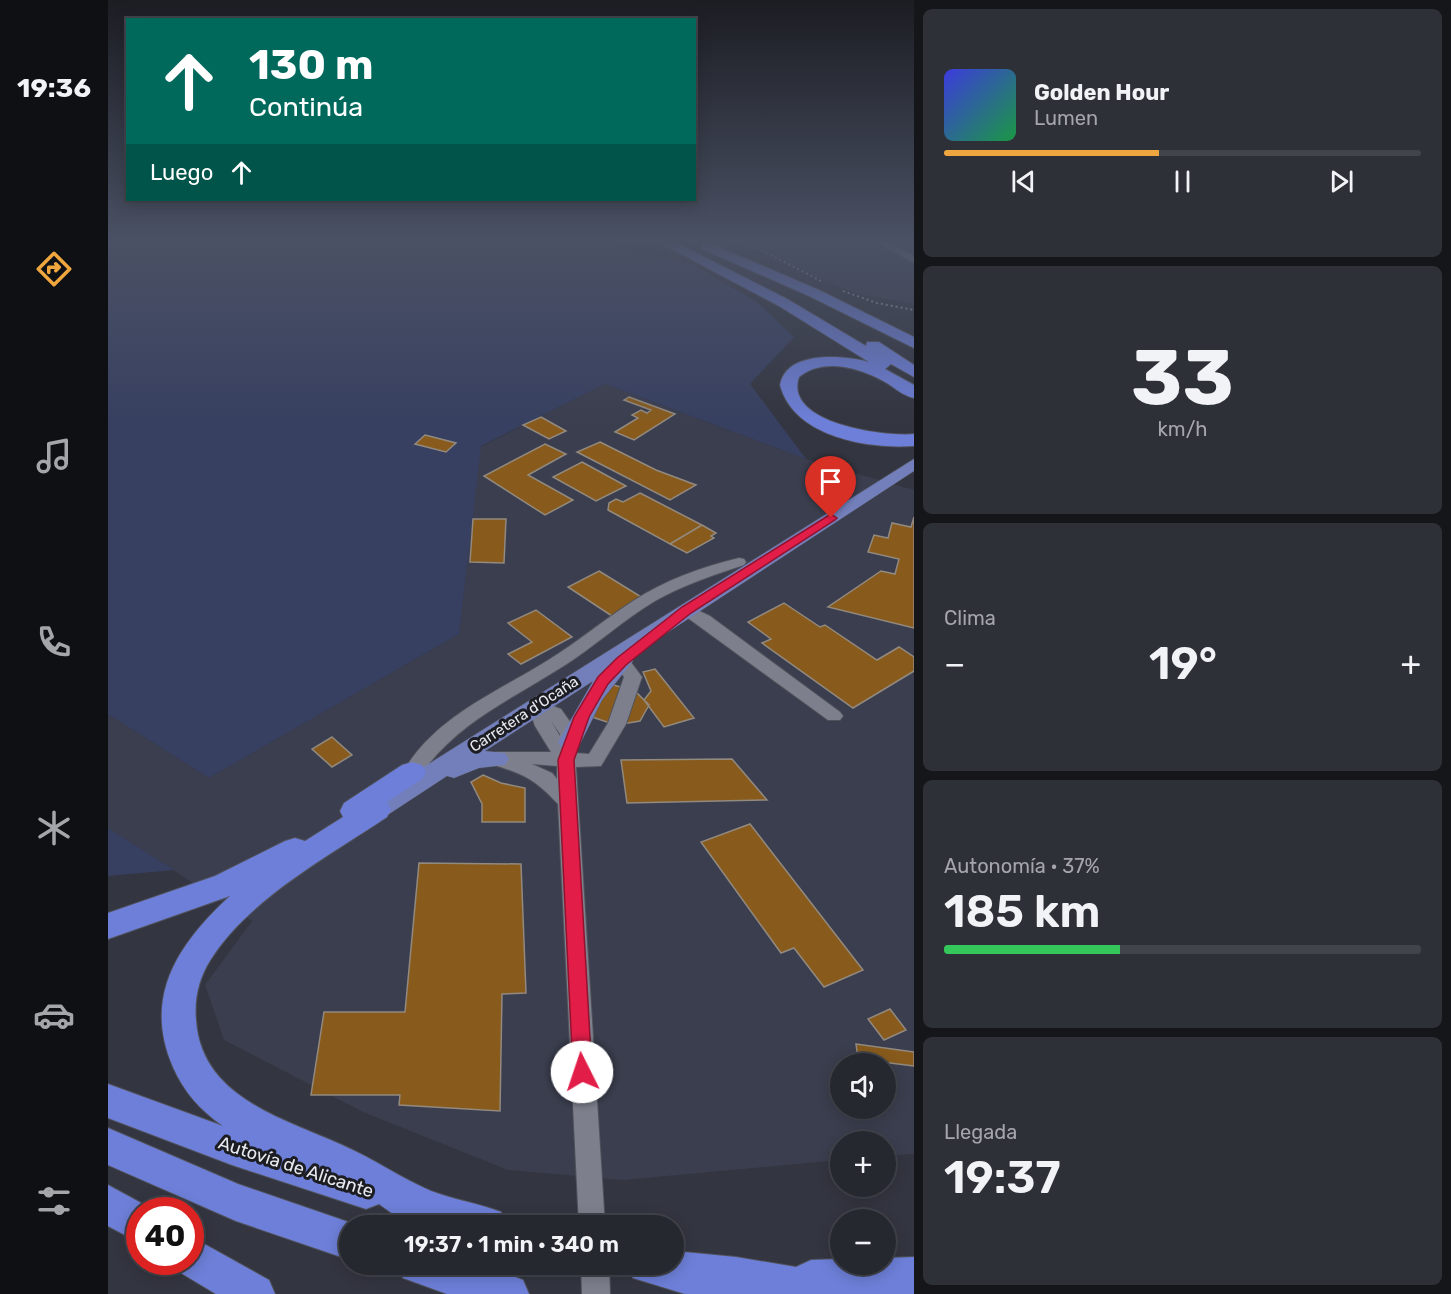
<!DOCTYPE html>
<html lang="es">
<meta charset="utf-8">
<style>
:root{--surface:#262830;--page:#2e3038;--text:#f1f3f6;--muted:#a4a6ab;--line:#42444c;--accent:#f0a63f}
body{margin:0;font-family:Rubik,sans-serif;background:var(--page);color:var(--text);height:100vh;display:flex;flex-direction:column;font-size:22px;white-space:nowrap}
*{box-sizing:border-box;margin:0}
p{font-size:20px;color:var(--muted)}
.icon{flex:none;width:33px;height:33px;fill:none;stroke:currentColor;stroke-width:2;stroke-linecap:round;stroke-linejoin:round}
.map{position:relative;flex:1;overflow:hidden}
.panel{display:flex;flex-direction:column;gap:9px;padding:9px;background:#15161a;width:537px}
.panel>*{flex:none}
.guide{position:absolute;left:18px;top:18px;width:570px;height:183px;border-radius:0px;box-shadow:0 3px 15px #0003,0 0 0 2px var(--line);background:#00695c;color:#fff;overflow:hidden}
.fabs{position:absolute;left:722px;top:1053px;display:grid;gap:12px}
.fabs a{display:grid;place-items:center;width:66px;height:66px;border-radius:50%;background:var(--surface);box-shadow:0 3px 15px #0003,0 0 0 2px var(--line);font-size:30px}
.speed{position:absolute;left:18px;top:1197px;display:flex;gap:12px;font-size:30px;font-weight:700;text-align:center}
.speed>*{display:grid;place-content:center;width:78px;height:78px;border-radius:50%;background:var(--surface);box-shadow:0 3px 15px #0003,0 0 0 2px var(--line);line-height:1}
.speed .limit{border:9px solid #d22;background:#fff;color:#111}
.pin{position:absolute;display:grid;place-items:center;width:51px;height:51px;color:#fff;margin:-62px -26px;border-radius:50% 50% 50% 0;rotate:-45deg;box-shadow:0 0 6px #0007}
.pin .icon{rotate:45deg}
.me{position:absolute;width:66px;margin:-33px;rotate:356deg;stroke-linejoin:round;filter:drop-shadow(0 0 4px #0008)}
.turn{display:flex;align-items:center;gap:21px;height:126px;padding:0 24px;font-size:27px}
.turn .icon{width:78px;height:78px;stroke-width:2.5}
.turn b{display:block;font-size:42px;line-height:51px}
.then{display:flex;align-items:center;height:57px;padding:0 24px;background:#0003;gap:12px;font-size:22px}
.big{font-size:45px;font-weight:600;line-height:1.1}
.panel .card{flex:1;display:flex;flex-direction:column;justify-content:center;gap:9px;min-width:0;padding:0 21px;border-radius:9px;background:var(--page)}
.panel .dial{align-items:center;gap:0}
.dial b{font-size:78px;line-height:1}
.song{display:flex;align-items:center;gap:18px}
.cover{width:72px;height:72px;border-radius:9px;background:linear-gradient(135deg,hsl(240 70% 55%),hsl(140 70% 35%))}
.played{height:6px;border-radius:3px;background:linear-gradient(90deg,var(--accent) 45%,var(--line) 45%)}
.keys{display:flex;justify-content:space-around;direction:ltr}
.heat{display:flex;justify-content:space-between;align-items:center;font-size:33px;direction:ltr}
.charge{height:9px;border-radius:4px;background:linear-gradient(90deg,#34c759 37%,var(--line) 0)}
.trip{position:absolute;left:231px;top:1215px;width:345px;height:60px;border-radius:30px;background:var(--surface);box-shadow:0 3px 15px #0003,0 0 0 2px var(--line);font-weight:600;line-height:60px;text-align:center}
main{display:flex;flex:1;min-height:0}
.tabs{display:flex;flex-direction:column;width:108px;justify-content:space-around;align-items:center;background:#0f1013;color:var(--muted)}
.tabs .icon{width:42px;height:42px}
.tabs .active{color:var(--accent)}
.tabs b{font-size:27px;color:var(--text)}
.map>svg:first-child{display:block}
.built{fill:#3b3e4e;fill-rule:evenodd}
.green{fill:#384061}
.building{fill:#885b1c;stroke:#92897f;stroke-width:1.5}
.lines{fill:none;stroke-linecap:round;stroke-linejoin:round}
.minor-casing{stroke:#50525b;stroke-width:2}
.major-casing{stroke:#50525b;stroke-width:1}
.highway-casing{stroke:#50525b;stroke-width:2}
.path{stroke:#93959e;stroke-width:2;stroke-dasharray:2 3;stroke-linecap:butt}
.minor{fill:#7d808c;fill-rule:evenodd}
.major{fill:#737fba;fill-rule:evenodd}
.highway{fill:#6d7fd8;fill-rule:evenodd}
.route{fill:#e11d48;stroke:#92132f;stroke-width:1.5}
.labels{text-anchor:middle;stroke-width:6;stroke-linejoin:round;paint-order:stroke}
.street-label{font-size:15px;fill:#e8eaf1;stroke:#1c1d22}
.near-street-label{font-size:18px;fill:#e8eaf1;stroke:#1c1d22}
</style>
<main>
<nav class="tabs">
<b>19:36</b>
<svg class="icon active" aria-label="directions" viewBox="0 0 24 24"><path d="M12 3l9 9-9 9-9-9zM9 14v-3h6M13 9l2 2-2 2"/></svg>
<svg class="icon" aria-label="music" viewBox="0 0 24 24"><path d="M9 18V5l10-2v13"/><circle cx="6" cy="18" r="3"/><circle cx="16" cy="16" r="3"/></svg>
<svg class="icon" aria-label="phone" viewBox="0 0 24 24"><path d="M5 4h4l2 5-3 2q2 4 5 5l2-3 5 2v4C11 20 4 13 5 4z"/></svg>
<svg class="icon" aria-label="climate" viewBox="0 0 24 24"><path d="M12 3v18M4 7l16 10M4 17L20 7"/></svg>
<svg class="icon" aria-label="car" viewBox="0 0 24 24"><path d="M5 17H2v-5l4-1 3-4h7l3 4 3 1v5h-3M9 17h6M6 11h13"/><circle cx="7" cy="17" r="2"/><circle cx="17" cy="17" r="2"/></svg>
<svg class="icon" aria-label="filters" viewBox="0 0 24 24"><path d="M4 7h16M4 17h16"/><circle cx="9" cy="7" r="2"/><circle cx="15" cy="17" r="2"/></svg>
</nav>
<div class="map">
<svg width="806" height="1294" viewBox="0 0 806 1294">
<rect width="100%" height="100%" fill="#333540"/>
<path class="built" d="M629,241h177v63l-56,-10 -55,-22z
M497,384l201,75 108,31v664l-29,2v-14h-45v18l-216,20 -116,-10 -145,-58 -139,-72 -19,-55 47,-64 -144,-93v-114l101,64 250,-144 21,-187zM732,1064h45v44h-45z"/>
<path class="green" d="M0,241h491l6,4 88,20 64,37 37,35 -44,47 56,75 -201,-75 -124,62 -22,188 -250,144 -101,-64z
M0,828l66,42 -66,6z"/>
<path class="building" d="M521,397l46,17 -41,26 -19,-8 23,-14 -6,-3 9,-5 6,3 4,-3 -27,-10z
M433,417l25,14 -17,8 -26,-14z
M317,435l31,8 -10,9 -31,-8z
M492,442l56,28 40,15 -26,15 -93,-48z
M437,444l21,10 -38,21 45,25 -28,15 -61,-39z
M474,462l44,24 -30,15 -43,-24z
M532,493l62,32 -32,19 -62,-34 1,-7 7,-4 7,3z
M806,517v111l-86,-21 53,-36 14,3 4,-15 -31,-7 6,-17 14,3 4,-15 19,4z
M365,519h33l-2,44 -34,-1z
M594,525l14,8 -5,3 3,2 -27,15 -17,-9z
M491,571l44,27 -31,18 -44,-29z
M676,603l36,24 5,-2 52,35 22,-13 15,10v14l-61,37 -91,-65 9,-4 -23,-17z
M428,610l36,27 -51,27 -13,-10 24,-12 -24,-19z
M547,669l39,49 -30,9 -20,-27 7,-9 -8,-19z
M502,684l25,7 14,14 -9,16 -24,4 -24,-8z
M224,737l20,18 -20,12 -20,-18z
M624,759l35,41 -140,3 -6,-43z
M375,775l18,8 24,5v34h-43v-18l-11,-22z
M642,824l113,146 -39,17 -30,-39 -13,5 -80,-111z
M311,863l102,1 5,129 -24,1 -2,117 -101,-6 1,-10h-89l13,-83h81z
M782,1009l16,21 -22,10 -16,-21z
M748,1044l58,8v14l-56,-7z"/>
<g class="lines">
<defs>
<path id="minor" d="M767,241h10l29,15v7z
M631,558l5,1 2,3 -2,3c-30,10 -61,20 -89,36 -32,19 -61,46 -93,66 -52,33 -107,57 -143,110h-14l-2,-5c32,-56 95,-80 147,-113 29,-18 55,-40 83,-58 32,-21 69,-34 106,-43z
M579,605l23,11 130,96 3,4 -3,4h-12l-147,-107 -2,-3 2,-3z
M513,656l6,1 15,20 -16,47 -25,42 -25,1 29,459h-26l-21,-422c-23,-25 -36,-31 -68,-40l-2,-5 2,-5 7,-2h54l-16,-26 -7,-20 9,-6 24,9 17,24 -2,20 13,1 19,-31 16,-46 -11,-16zM443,721l9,13v2zM424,764l25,2v13l-5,-6z
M473,1264h28l1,30h-28z"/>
<path id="major" d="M806,459v12l-284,186 3,4 -31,39 -24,48 -8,2 -8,-2 -4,-6 35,-61 -108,70 20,2 4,6 -4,6 -26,3 -25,10 -7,-2 -61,40 -9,2 -9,-2 -3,-7 3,-7z"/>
<path id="highway" d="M548,241h17l116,59 77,46 1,-4h12l35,23v12l-23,-13 -6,5 29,16v13c-11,-2 -20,-11 -29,-16 -25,-14 -61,-25 -86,-5 -16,47 87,60 115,57v12c-47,3 -120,-9 -134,-61 6,-35 64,-30 89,-23l-90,-56z
M599,242l112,48 95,47v11l-105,-52 -107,-47v-6z
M304,762l10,3 4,7 -4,7 -35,23 4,7 -4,8c-58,39 -138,82 -176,142 -12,19 -17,38 -15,61 5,77 86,98 146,125 30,13 59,33 89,46 23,9 47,12 70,21l5,14h-88l-18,-7 -21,-15 -13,5 -134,-44 -124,-47v-34l115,42c-23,-16 -39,-34 -50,-59 -31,-71 6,-124 57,-171l-122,43v-26l107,-37 70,-35 10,-3 10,3 38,-24 -3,-6 4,-8 58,-38z
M0,1128l130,56 122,42h-10v34l-114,-39 -128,-56z
M0,1185l46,25h-14v33l-32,-17z
M82,1236l79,44 6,14h-59l-40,-24 -4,-8h18z
M566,1251l62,6 60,10 15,-7 29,-1v5h45v-6l29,-1v37h-229l-52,-16 -6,-14h47z
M289,1264h84l42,16 6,14h-82l-44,-16z"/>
</defs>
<use href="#minor" class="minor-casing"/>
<use href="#major" class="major-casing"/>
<use href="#highway" class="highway-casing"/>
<path class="path" d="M509,241h7
M625,241l30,10 58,30
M735,291l34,12 37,7"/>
<use href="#minor" class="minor"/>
<use href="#major" class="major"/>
<use href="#highway" class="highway"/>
</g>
<linearGradient id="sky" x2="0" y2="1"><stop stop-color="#1c1d23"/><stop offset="0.57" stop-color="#4a5164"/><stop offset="1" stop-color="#4a5164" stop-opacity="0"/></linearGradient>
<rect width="806" height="422" fill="url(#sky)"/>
<path class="route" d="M723,514l6,4 -2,2 -144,93 -65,52 -18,19 -19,33 -15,43 18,312 -3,7 -7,3 -7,-3 -2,-7 -15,-312 16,-43 24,-40 19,-19 65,-51z"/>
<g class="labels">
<g class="street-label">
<text transform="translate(416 714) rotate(-33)" y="5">Carretera d'Ocaña</text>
</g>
<g class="near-street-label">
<text transform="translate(188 1167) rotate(18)" y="6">Autovía de Alicante</text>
</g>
</g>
</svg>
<div class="fabs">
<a><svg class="icon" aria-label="sound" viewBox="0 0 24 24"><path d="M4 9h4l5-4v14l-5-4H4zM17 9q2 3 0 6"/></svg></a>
<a>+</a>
<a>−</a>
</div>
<div class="speed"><div class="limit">40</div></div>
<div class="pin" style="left:723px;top:518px;background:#d93025"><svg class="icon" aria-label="arrive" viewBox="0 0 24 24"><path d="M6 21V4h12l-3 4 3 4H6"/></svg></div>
<svg class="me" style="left:474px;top:1072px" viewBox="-20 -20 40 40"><circle r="19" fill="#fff"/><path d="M0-13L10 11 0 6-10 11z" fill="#e11d48"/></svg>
<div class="trip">19:37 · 1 min · 340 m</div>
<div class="guide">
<div class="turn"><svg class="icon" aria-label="ahead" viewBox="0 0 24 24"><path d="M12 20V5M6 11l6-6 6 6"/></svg><div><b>130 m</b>Continúa</div></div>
<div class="then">Luego<svg class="icon" aria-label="ahead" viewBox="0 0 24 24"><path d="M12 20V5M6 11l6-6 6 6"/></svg></div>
</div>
</div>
<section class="panel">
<div class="card">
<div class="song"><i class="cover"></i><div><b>Golden Hour</b><p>Lumen</p></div></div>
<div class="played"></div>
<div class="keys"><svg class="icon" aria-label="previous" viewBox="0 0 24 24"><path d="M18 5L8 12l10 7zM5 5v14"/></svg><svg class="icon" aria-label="pause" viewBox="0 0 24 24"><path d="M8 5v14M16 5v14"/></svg><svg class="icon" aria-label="next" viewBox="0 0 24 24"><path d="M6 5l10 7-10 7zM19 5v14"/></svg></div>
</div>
<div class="card dial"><b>33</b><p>km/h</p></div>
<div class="card"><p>Clima</p>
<div class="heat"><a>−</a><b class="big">19°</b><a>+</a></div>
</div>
<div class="card"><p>Autonomía · 37%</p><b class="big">185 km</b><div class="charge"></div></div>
<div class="card"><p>Llegada</p><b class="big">19:37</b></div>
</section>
</main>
